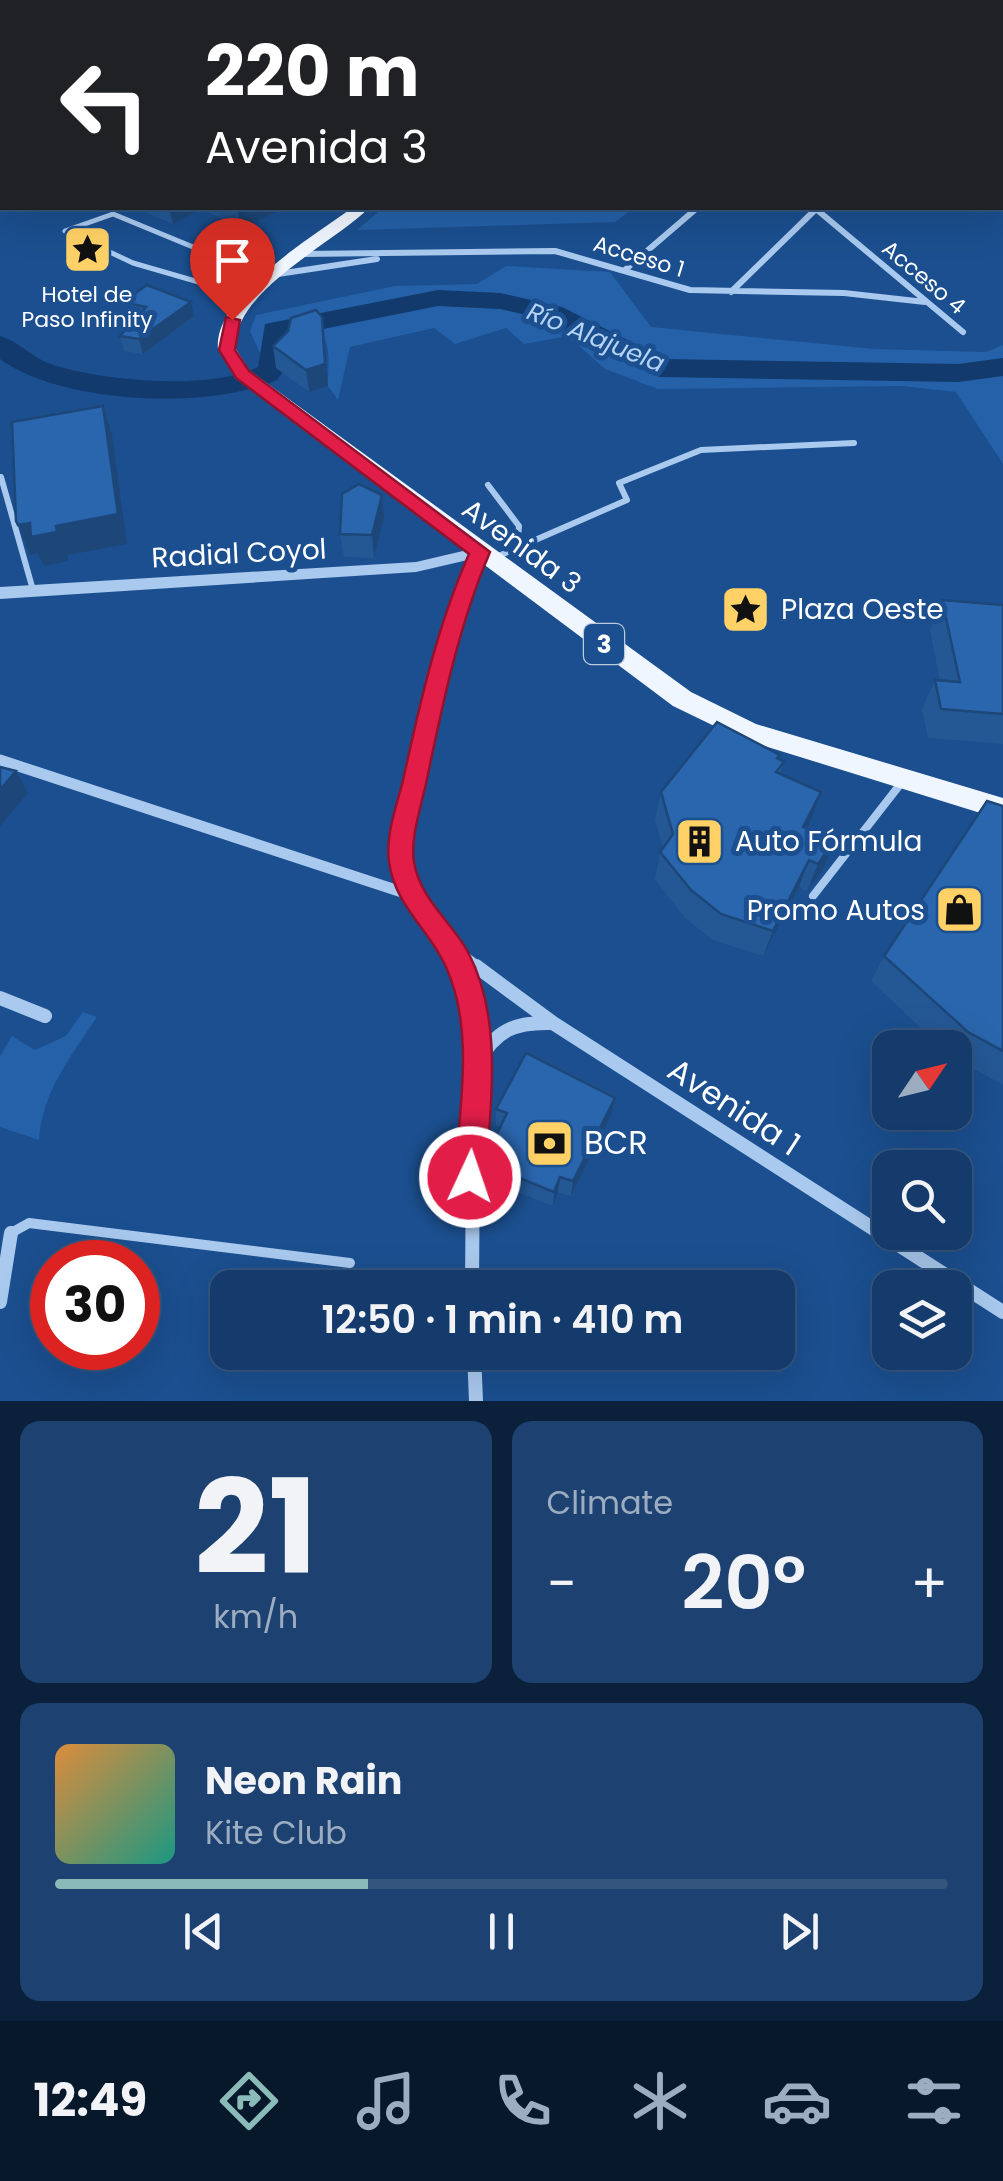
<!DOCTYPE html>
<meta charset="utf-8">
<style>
:root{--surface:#143b6b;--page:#1d4271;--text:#f1f3f6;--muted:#9dadc1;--line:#33557e;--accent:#8bbbb9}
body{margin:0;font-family:Poppins,sans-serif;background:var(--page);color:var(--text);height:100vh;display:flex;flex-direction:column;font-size:38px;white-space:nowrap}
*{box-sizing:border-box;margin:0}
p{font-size:32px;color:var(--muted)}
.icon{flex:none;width:55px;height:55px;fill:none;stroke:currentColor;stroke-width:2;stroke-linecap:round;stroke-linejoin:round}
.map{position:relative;height:1401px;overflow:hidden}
.panel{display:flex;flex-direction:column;gap:20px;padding:20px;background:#0b203b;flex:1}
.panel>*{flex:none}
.banner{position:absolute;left:0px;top:0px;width:1005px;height:210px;box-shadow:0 10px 40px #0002,0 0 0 2px var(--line);background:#202124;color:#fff;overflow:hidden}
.needle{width:65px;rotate:55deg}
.buttons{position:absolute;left:872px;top:1030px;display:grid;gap:20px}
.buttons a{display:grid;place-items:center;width:100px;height:100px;border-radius:20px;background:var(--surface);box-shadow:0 10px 40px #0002,0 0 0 2px var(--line);font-size:50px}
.speed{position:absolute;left:30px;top:1240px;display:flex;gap:20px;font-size:50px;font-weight:700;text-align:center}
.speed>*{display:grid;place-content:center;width:130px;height:130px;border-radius:50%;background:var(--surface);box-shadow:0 10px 40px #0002,0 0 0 2px var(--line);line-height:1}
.speed .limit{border:15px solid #d22;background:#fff;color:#111}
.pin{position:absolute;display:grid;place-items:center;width:85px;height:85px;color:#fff;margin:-102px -42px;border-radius:50% 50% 50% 0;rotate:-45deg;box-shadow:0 0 10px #0007}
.pin .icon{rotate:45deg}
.me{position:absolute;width:110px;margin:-55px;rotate:3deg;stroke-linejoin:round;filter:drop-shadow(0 0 8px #0008)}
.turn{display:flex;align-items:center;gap:35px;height:210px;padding:0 40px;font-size:45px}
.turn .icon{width:130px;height:130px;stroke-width:2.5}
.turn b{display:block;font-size:70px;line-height:85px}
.big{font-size:75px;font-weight:600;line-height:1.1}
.panel .card{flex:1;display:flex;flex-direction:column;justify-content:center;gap:15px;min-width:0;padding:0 35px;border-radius:20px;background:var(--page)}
.panel .dial{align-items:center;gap:0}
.dial b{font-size:130px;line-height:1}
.song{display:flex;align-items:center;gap:30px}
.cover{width:120px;height:120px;border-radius:15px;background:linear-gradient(135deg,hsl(30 70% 55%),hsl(170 70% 35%))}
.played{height:10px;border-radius:5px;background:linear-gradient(90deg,var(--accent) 35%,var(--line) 35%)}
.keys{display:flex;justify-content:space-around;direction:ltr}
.heat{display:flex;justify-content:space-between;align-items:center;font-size:55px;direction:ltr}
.panel .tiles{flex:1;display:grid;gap:20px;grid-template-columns:1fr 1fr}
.card:last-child{grid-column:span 2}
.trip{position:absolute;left:210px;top:1270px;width:585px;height:100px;border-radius:20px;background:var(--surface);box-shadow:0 10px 40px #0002,0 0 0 2px var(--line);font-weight:600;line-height:100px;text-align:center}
.dock{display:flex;height:160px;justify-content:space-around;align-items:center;background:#08182b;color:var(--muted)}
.dock .icon{width:70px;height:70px}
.dock .current{color:var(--accent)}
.dock b{font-size:45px;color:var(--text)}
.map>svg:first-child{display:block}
.green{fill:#2461a8}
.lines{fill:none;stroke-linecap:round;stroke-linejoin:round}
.stream{stroke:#9cc4f0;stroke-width:4}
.river{fill:#123a6d;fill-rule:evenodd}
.service-far4{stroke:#a9c9ee;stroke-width:4}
.service-far3{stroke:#a9c9ee;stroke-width:5}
.service-far2{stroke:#a9c9ee;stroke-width:6}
.service-far1{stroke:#a9c9ee;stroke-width:8}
.service{stroke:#a9c9ee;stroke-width:10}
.minor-far4{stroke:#a9c9ee;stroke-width:5}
.minor-far3{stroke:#a9c9ee;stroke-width:6}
.minor-far2{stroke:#a9c9ee;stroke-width:9}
.minor-far1{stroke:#a9c9ee;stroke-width:11}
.minor{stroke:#a9c9ee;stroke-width:14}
.tertiary{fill:#a9c9ee;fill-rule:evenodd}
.secondary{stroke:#d6e6fa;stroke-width:20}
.primary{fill:#f0f6ff;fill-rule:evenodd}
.wall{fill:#245895}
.shaded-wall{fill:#1d4779}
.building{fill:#2a66ad;stroke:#1d4779;stroke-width:2.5}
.route{fill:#e11d48;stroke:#92132f;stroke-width:2.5}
.labels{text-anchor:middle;stroke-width:10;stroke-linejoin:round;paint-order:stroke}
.far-street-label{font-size:22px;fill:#fff;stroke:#1b4f8f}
.far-poi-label{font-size:22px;fill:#fff;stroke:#1b4f8f}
.far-water-label{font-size:25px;font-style:italic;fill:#b5d3f5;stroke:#1b4f8f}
.shield{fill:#1b4f8f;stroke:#bbcadd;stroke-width:2.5}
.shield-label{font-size:25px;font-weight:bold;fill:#fff}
.street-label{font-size:28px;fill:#fff;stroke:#1b4f8f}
.poi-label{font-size:28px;fill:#fff;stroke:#1b4f8f;text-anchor:start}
.near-street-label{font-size:32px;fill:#fff;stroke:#1b4f8f}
.near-poi-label{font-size:32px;fill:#fff;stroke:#1b4f8f;text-anchor:start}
</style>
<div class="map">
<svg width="1003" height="1401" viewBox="0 0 1003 1401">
<rect width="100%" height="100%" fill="#1b4f8f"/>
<path class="green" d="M383,208h251l-19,14 -258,8z
M506,266l104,6 41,55 223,22 112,3 17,-7v119l-47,-72 -54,-6 -244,3 -53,-20 -37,-33 -44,8 -18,-16 -51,16 -21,-16 -84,19 -12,53 -10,-14c-1,-18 5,-38 -8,-54l-49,45 -21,-46 6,-16 139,-29 82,-2z
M83,1012l14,5c-26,39 -55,75 -58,123l-39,-13v-71l12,-20 23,14 31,-14z"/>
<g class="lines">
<path class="stream" d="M807,2h43"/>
<path class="river" d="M438,290l62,3 62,14 103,52 293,5 45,-6v18l-45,6 -298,-5 -117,-58 -43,-10 -62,-3 -150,30v29l-11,15c-68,30 -216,24 -277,-21v-23c18,5 30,20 48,27 49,18 163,28 210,4l7,-43z"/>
<path class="service-far4" d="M885,0l9,2
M234,2l13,-2
M562,2l4,-1"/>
<path class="service-far3" d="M113,214l126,52 -30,19 -76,-22 -68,-32z
M223,276l47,-1"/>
<path class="service-far2" d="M1,477l32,113
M488,485l31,41 -2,22
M494,558l133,-58 -8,-17 82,-33 153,-7"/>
<path class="service-far1" d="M813,896l89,-114"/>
<path class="service" d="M11,1233l18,-10 321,40"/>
<path class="minor-far4" d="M788,0l5,2"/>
<path class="minor-far3" d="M816,209l147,123
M302,254l253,-3 135,39 154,3 81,9
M626,269l71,-61
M278,274l99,-15
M731,292l86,-84"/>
<path class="minor-far2" d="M452,630l28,-78"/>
<path class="minor-far1" d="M453,627l-20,69 -32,165 10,34 49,73
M0,760l411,135
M454,949l25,19"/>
<path class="minor" d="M459,966l15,42 -2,280
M476,966l77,57 450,289
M0,998l45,18
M478,1062c18,-32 37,-40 73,-39
M0,1302l11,-69
M474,1352l2,49"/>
<path class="tertiary" d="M480,547l5,1 3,4 -3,4 -69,16 -416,27v-12l416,-25z"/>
<path class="secondary" d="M684,2l5,-2"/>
<path class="primary" d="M205,0h12l2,2h-12z
M352,208h17c-35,35 -139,85 -133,141l13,21 442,322 65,32 247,74v22l-264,-82 -66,-32 -438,-328 -17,-29c-5,-53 96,-113 134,-141z"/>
</g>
<path class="wall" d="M701,0h21l-2,2h-19z
M135,208h139l1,5 -34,15 -40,-19 -28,15z
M123,302h68l3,14 -51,38 -19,-3 -4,-15 16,-18 -9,-1z
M322,317l6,69 -19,6 -33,-24 -3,-22z
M384,518l-10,40 -30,-1 -4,-23z
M942,600l61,5v139l-75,-6 -6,-29 13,-29 5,1 -10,-52z
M780,755l-1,4 5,3 -4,12 41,18 -15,37 28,12 -11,28 -16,22 -8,-4 -36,69 -50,-16 -29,-23 -29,-38 5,-27 3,-4 -8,-28 6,-28z
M1003,806v279l-48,-27v-10h-13l-71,-67 13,-25z
M496,1109l115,6 -40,81 -13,-4 -5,14 -56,-22v-15l3,-10 -6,-3v-16l6,-13 -4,-2z"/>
<path class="shaded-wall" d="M644,0h28l-1,2h-30z
M169,208h32v1l-28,15z
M237,208h37l1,5 -34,15z
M191,302l3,14 -51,38 -4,-15z
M322,317l6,69 -19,6 -3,-22z
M103,406l9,29 15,109 -59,11v6l-24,5 -6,-13 -8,2 -12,-30 12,-2z
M382,495l2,23 -10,40 -2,-23z
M16,771l12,22 -28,33v-36z
M821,792l-10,28 -18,35 10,-28z
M834,841l-11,28 -16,22 11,-27z
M809,860l-10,27 -36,69 10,-25z
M615,1098l-4,17 -40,81 2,-15z
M560,1177l-2,15 -5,14 1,-14z"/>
<path class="building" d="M147,285l44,17 -52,37 -19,-3 26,-29 -23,-5z
M316,310l6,7 3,47 -19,6 -33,-24 15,-15 3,-13z
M103,406l15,108 -62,12 1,6 -26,5 -1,-14 -12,2 -2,-4 -4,-99z
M359,484l23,11 -10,40 -32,-1 2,-40z
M942,600l61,5v109l-62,-5 -6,-29 25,2z
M717,722l63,33 -3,3 7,4 -8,10 45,20 -18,35 31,14 -16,23 -9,-4 -36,71 -52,-17 -30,-24 -31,-38 13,-18 -12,-42z
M0,767l16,4 -16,19z
M987,801l16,5v245l-35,-19 -84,-76z
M526,1053l89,45 -42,83 -13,-4 -6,15 -57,-23 9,-24 -12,-5 13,-27 -11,-4z"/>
<path class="route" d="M226,317l14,3 -5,30 14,21 241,181c-31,73 -47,150 -63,227 -5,26 -17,57 -13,83 6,37 37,59 54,90 36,69 22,151 18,225l-5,11 -11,5 -11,-5 -4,-11c4,-68 20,-146 -9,-210 -17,-38 -51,-61 -57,-105 -4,-27 8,-57 14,-82 17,-77 34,-154 66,-226l-233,-176 -17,-28z"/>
<defs>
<symbol id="sight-square" viewBox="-11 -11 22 22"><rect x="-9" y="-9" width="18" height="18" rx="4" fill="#ffd166" stroke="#1b4f8f"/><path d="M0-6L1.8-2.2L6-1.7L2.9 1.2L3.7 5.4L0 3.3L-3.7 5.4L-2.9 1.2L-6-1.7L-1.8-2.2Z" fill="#111"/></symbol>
<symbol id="building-square" viewBox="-11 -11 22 22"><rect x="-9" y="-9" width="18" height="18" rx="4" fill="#ffd166" stroke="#1b4f8f"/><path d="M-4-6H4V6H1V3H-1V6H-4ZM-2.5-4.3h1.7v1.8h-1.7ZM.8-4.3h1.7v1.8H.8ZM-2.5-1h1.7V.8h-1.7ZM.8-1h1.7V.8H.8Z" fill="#111"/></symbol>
<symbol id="shop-square" viewBox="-11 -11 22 22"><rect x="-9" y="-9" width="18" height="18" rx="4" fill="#ffd166" stroke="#1b4f8f"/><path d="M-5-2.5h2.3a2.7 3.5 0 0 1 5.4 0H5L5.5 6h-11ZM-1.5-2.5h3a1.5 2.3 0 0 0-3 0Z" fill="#111"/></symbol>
<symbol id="bank-square" viewBox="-11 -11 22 22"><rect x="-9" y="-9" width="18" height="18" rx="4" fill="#ffd166" stroke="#1b4f8f"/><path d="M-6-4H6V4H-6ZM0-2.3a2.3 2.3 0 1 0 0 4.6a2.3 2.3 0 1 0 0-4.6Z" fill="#111"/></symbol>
</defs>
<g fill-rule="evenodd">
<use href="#sight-square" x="60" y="222" width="55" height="55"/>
<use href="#sight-square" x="718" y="582" width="55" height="55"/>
<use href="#building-square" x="672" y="814" width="55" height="55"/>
<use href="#shop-square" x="932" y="882" width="55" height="55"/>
<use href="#bank-square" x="522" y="1116" width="55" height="55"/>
</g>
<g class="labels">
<g class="far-street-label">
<text transform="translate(639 256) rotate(17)" y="8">Acceso 1</text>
<text transform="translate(924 277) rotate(40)" y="8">Acceso 4</text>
</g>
<g class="far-poi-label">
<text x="87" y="302">Hotel de<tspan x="87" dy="25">Paso Infinity</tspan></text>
</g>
<g class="far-water-label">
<text transform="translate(596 337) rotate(22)" y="9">Río Alajuela</text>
</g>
<rect class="shield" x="584" y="624" width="40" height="40" rx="8"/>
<g class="shield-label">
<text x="604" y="653">3</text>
</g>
<g class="street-label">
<text transform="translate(522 546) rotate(36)" y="10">Avenida 3</text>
<text transform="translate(239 553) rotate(-3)" y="10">Radial Coyol</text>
</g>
<g class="poi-label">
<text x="781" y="619">Plaza Oeste</text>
<text x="735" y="851">Auto Fórmula</text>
<text x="925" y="920" text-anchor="end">Promo Autos</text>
</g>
<g class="near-street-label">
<text transform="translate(734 1107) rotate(33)" y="11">Avenida 1</text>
</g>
<g class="near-poi-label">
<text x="584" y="1154">BCR</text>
</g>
</g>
</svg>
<div class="buttons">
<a><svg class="needle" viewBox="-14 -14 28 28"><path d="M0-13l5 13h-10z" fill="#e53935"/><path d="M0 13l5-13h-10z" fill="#9dadc1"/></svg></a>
<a><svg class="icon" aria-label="search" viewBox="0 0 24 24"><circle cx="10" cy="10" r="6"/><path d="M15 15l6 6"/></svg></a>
<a><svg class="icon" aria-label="layers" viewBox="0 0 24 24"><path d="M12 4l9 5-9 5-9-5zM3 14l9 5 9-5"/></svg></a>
</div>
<div class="speed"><div class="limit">30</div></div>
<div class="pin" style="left:232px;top:320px;background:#d93025"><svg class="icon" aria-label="arrive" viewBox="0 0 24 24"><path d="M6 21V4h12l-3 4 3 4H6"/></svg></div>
<svg class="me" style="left:470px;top:1177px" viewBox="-20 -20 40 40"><circle r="17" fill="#e11d48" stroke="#fff" stroke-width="3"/><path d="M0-11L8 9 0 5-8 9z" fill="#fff"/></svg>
<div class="trip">12:50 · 1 min · 410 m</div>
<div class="banner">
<div class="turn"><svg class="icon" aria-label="left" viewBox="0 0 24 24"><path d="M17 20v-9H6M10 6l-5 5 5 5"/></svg><div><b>220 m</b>Avenida 3</div></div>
</div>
</div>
<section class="panel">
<div class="tiles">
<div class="card dial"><b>21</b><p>km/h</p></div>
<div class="card"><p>Climate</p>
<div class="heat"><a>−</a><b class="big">20°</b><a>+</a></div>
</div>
<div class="card">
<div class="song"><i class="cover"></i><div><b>Neon Rain</b><p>Kite Club</p></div></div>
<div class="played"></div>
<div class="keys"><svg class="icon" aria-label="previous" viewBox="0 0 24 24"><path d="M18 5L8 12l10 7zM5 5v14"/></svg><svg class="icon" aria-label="pause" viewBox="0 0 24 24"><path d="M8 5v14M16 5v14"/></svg><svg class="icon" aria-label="next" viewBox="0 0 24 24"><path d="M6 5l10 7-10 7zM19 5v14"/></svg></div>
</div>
</div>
</section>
<nav class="dock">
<b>12:49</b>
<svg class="icon current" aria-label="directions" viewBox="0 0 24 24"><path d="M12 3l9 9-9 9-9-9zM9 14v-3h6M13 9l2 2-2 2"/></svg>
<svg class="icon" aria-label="music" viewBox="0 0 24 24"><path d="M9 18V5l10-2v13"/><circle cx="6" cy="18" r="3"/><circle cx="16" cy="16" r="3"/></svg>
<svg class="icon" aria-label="phone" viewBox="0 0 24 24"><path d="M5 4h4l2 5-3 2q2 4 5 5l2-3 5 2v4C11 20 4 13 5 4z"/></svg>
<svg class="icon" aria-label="climate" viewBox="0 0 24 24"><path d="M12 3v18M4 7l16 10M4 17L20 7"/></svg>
<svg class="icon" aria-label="car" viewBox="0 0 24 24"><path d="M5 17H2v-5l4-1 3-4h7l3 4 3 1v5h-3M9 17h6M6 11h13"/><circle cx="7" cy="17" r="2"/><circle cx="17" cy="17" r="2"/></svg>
<svg class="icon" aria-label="filters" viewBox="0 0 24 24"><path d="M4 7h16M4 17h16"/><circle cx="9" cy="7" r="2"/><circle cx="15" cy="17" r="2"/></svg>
</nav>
